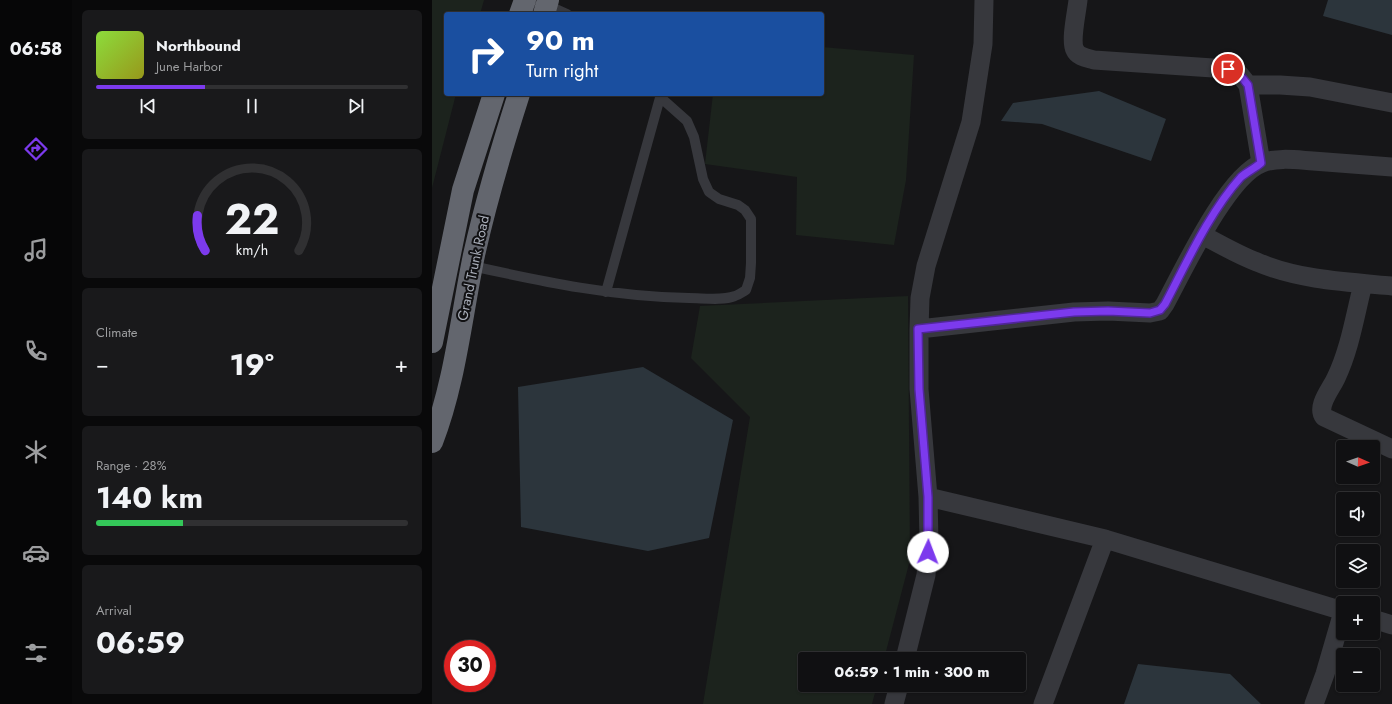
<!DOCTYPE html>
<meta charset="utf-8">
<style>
:root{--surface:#101012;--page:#19191b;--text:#f1f3f6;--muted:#9c9d9f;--line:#303032;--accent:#7c3aed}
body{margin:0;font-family:Jost,sans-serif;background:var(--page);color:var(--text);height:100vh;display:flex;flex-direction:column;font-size:15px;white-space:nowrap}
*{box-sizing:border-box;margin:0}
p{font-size:13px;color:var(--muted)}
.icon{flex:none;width:22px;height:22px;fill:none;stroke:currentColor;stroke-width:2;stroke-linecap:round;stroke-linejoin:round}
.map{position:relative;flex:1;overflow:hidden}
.panel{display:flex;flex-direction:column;gap:10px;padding:10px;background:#09090a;width:360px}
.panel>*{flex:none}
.banner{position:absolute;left:12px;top:12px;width:380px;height:84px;border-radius:4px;box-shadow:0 1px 3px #0004,0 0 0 1px var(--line);background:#1a4fa0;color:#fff;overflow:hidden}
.needle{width:26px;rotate:92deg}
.fabs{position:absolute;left:904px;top:440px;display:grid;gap:8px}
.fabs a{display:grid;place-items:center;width:44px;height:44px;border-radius:4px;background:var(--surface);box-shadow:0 1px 3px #0004,0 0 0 1px var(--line);font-size:20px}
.speed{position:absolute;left:12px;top:640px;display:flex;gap:8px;font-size:20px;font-weight:700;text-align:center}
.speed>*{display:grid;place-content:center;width:52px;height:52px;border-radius:50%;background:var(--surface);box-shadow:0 1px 3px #0004,0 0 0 1px var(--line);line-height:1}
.speed .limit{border:6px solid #d22;background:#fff;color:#111}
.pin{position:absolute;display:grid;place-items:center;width:34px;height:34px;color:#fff;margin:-17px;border:2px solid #fff;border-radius:50%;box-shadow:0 1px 4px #0007}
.me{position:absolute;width:44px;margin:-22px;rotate:2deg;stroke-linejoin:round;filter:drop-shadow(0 0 3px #0008)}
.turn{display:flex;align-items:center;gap:14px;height:84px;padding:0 16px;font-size:18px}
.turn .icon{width:52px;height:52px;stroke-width:2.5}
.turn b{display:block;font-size:28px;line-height:34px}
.big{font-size:30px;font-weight:700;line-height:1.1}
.panel .card{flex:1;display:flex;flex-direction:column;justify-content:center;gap:6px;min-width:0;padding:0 14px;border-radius:6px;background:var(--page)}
.panel .dial{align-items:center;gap:0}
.dial svg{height:104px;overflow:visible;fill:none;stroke:var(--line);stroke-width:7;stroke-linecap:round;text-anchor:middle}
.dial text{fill:var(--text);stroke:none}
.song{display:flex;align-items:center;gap:12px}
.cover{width:48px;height:48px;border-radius:6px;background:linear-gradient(135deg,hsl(90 70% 55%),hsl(60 70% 35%))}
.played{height:4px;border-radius:2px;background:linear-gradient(90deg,var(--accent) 35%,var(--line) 35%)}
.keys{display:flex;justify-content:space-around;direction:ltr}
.heat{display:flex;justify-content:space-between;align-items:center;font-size:22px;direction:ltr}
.charge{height:6px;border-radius:3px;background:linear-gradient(90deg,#34c759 28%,var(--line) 0)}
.trip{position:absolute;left:366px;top:652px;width:228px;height:40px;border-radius:4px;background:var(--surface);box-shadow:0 1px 3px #0004,0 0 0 1px var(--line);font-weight:700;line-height:40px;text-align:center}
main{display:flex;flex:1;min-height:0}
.dock{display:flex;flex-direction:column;width:72px;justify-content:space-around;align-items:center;background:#060607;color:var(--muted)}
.dock .icon{width:28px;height:28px}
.dock .current{color:var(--accent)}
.dock b{font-size:18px;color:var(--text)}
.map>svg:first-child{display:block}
.green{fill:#1c231d}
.water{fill:#2c353c}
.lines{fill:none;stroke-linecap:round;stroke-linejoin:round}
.lane{stroke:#37383d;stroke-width:10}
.street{stroke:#37383d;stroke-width:19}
.highway{stroke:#63666e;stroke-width:22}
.route-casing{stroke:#51269a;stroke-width:10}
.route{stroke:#7c3aed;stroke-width:7}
.labels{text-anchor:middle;stroke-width:4;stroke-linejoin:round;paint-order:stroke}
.street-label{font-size:14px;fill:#a8adb8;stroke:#111113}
</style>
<main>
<nav class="dock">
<b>06:58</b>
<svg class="icon current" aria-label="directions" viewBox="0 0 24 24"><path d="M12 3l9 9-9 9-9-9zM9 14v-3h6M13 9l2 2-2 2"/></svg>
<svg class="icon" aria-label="music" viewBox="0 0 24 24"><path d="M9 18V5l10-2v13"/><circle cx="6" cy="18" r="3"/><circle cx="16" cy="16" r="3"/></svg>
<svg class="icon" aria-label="phone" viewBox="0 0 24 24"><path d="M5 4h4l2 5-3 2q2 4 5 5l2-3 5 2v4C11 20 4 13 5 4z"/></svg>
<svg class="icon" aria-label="climate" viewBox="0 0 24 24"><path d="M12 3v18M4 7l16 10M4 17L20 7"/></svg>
<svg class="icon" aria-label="car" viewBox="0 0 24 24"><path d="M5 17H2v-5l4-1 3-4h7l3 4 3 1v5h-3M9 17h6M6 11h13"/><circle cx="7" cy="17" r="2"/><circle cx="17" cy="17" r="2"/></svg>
<svg class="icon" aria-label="filters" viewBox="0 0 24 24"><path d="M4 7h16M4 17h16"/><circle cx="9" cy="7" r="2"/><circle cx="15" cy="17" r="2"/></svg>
</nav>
<section class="panel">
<div class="card">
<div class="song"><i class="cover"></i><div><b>Northbound</b><p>June Harbor</p></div></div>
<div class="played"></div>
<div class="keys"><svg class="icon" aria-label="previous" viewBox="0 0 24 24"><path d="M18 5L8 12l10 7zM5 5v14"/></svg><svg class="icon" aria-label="pause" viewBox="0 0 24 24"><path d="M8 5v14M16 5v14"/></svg><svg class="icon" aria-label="next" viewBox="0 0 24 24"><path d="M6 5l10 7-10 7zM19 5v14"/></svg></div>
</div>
<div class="card dial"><svg viewBox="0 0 100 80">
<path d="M14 69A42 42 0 1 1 86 69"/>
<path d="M14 69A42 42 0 0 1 8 42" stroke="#7c3aed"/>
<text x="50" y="56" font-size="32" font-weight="700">22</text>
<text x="50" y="72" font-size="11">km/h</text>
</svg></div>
<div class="card"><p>Climate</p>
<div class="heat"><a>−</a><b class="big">19°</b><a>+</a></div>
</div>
<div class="card"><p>Range · 28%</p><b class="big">140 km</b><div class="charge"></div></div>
<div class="card"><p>Arrival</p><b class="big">06:59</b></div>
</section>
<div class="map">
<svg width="960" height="704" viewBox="0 0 960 704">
<rect width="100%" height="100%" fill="#161618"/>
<path class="green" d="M0,0h52l-4,14h-34v80h10l-24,94z
M390,47l92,8 -8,125 -12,65 -98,-10 1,-58 -92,-13 8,-70h109z
M476,296l2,264 -26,99h-79v26h72l-5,19h-169l47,-287 -59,-59 9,-52z"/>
<path class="water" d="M896,0h64v35l-69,-19z
M667,91l67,28 -15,42 -109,-37 -41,-3 12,-18z
M211,367l90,53 -24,118 -61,13 -127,-24 -3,-140z
M706,664l92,10 31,30h-137z"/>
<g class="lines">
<path class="lane" d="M115,5l20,9
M40,266c72,16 144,31 217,32 14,0 33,3 46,-2 4,-1 7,-4 11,-6l4,-12 1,-15v-44l-6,-9 -7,-5 -19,-6 -10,-7 -6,-13 -9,-42 -7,-16 -27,-24
M174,292l55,-198"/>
<path class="street" d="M646,0c-1,11 -8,41 -3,50 3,7 13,8 19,10l134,9 12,6 8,10 13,78
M816,85h32l30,2 82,16
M770,235c18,9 36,20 55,27 42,18 90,20 135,24
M931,284c-8,31 -13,65 -27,94 -5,11 -20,28 -12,39l68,32
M487,329l155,-17 34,-1 42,2 10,-2 5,-7c18,-33 62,-128 97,-141 16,-6 35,-3 51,-2 26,2 53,4 79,6
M496,497l177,42 238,72
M941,619l19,6
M473,659l21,-84 3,-34 -1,-44 -9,-108v-60l1,-31 6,-32 45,-144 12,-78 1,-44
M462,704l5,-19
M611,704l62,-165
M882,704l11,-30 18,-62"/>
<path class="highway" d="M88,14l5,-14
M112,14l4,-14
M0,342l31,-152 31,-96
M0,442c23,-59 29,-124 42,-187 12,-54 28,-108 45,-161"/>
</g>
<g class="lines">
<defs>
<path id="route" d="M496,552v-55l-9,-108 -1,-60 156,-17 34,-1 42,2 10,-3 5,-6c21,-40 45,-93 76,-127 6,-5 14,-9 20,-14l-13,-78 -8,-10 -12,-6"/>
</defs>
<use href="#route" class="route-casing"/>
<use href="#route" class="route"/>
</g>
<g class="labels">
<g class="street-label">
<text transform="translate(41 268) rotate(-78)" y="5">Grand Trunk Road</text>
</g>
</g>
</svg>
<div class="fabs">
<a><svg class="needle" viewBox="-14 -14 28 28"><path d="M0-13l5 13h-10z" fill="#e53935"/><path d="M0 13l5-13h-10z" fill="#9c9d9f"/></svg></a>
<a><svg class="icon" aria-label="sound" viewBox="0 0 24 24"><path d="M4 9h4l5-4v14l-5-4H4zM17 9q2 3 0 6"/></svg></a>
<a><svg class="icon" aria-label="layers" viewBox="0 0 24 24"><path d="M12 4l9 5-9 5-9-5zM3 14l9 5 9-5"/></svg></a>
<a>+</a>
<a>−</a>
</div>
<div class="speed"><div class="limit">30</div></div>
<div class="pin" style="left:796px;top:69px;background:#d93025"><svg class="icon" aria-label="arrive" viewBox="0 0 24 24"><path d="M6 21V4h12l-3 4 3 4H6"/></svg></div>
<svg class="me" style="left:496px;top:552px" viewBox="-20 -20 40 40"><circle r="19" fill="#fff"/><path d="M0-13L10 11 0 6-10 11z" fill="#7c3aed"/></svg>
<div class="trip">06:59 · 1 min · 300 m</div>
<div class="banner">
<div class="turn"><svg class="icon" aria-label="right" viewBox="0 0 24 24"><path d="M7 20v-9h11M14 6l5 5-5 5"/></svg><div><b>90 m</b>Turn right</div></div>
</div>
</div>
</main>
